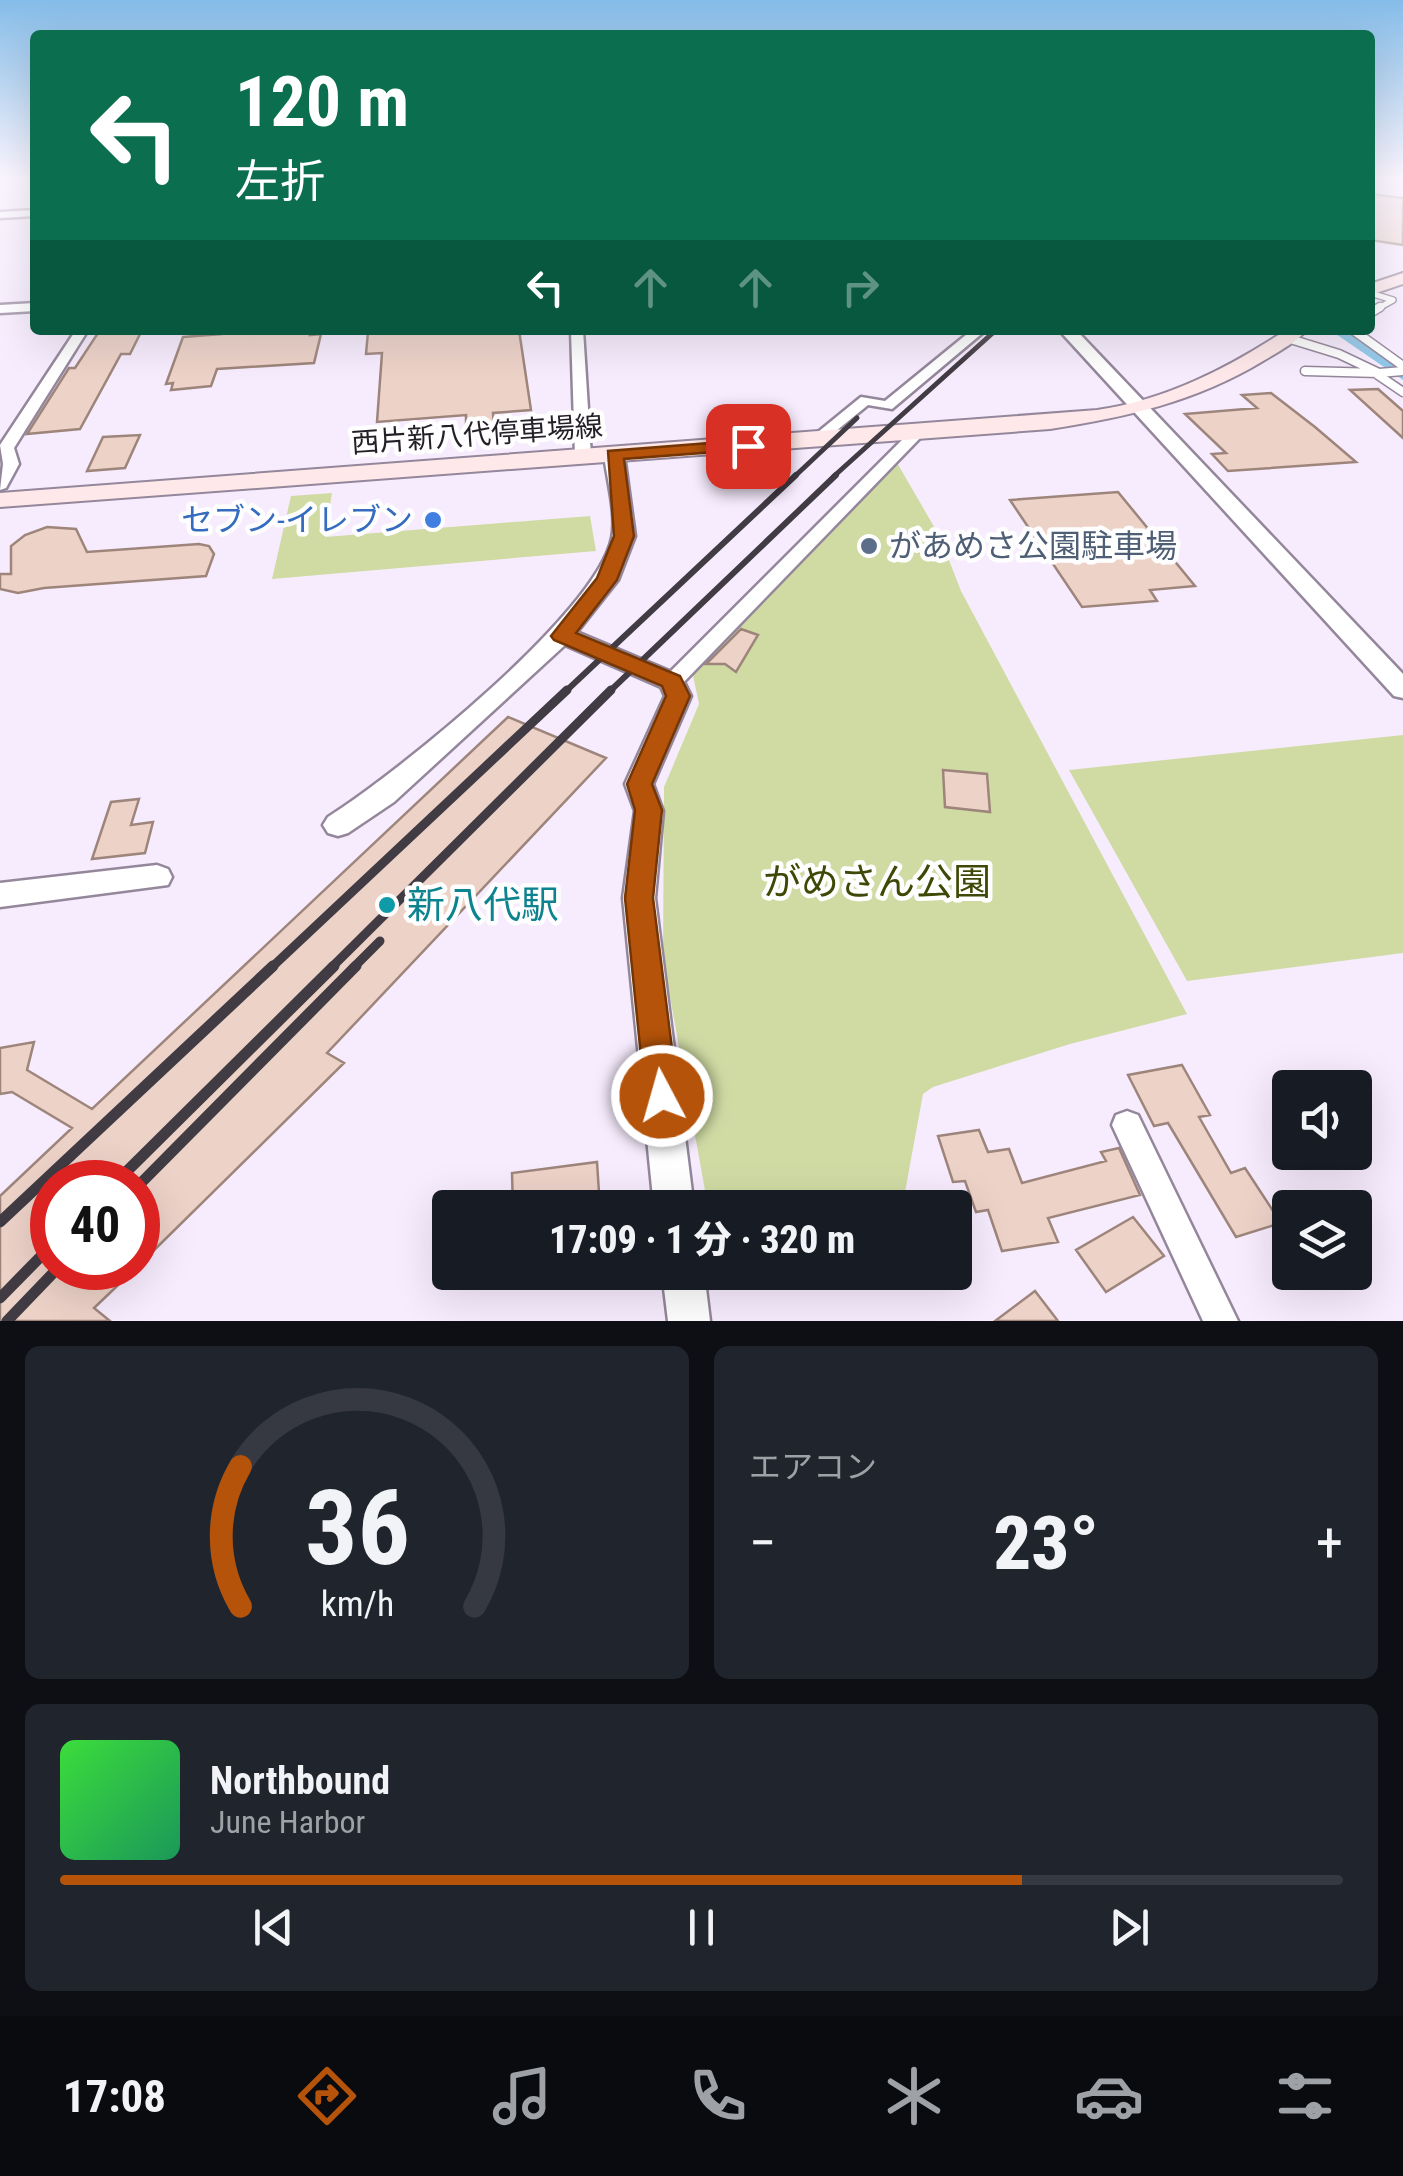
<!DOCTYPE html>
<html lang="ja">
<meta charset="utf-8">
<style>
:root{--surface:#171b24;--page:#20242c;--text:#f1f3f6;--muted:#9ea1a6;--line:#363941;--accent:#b45309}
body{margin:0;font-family:"Roboto Condensed","Noto Sans JP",sans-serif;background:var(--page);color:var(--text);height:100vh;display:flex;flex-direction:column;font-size:38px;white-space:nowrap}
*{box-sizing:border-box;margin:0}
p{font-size:32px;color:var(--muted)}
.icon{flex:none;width:55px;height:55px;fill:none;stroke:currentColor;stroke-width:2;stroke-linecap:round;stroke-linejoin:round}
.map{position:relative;height:1321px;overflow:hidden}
.panel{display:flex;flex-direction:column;gap:25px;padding:25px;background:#0d0f14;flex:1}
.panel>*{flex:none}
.banner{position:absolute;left:30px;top:30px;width:1345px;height:305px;border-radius:10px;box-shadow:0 10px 40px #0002;background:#0b6e4f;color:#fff;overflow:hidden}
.fabs{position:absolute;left:1272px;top:1070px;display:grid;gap:20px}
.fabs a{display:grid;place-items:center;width:100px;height:100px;border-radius:10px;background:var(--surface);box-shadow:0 10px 40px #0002;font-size:50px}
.speed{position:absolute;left:30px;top:1160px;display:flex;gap:20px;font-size:50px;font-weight:700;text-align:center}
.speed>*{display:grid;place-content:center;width:130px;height:130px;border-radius:50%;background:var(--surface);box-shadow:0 10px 40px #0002;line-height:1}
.speed .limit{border:15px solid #d22;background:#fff;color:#111}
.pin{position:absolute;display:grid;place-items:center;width:85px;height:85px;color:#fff;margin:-42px;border-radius:20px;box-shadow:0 5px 15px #0006}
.me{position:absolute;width:110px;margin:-55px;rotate:354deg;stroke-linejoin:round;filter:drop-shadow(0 0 8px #0008)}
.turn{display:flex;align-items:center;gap:35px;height:210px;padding:0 40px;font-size:45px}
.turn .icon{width:130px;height:130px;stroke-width:2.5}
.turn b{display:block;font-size:70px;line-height:85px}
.lanes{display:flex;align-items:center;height:95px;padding:0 40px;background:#0003;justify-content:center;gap:50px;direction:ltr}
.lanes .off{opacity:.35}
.big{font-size:75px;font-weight:800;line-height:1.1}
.panel .widget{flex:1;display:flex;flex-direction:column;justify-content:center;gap:15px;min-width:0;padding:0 35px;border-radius:15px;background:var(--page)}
.panel .dial{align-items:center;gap:0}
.dial svg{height:260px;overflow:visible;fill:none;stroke:var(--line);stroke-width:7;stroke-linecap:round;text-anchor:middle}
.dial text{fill:var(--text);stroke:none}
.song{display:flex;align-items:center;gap:30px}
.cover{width:120px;height:120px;border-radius:15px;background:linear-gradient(135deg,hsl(120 70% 55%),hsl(150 70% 35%))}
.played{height:10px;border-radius:5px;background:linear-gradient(90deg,var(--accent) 75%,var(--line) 75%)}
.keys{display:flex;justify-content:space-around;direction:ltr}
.heat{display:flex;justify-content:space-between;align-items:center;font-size:55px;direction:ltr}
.panel .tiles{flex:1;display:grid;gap:25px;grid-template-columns:1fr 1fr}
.widget:last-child{grid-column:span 2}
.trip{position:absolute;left:432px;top:1190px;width:540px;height:100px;border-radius:10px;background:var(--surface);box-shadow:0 10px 40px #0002;font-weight:800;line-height:100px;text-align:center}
.tabs{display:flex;height:160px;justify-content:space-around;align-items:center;background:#090b0e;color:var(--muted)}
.tabs .icon{width:70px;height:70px}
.tabs .on{color:var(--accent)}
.tabs b{font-size:45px;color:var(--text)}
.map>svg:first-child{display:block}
.green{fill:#d0dba4}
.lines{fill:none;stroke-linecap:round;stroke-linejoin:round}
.canal{fill:#90c7e8;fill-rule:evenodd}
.building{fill:#edd2c8;stroke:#9e857c;stroke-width:2.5}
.service-far1-casing{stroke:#94879b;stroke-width:8}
.service-casing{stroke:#94879b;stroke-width:11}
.minor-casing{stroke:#94879b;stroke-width:5}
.tertiary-casing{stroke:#94879b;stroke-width:5}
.secondary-casing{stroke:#94879b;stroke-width:4}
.service-far1{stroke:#fff;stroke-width:5}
.service{stroke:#fff;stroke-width:8}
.minor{fill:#fff;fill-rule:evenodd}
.tertiary{fill:#fff;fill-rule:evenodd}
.secondary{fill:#fee8e9;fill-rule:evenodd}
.rail-far3{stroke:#413b44;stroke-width:5}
.rail-far2{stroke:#413b44;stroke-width:6}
.rail-far1{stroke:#413b44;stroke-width:9}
.rail{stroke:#413b44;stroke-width:11}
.route{fill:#b45309;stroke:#753606;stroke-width:2.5}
.shop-dot{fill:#3f7fe0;stroke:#fefefe;stroke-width:4}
.service-dot{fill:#5c6f8a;stroke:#fefefe;stroke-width:4}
.culture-dot{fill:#0f9aa8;stroke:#fefefe;stroke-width:4}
.labels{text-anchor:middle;stroke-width:9;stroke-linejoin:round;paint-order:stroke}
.far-street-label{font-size:28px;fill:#241f27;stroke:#fefefe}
.shop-label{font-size:32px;fill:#366cbe;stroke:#fefefe;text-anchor:end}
.service-label{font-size:32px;fill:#4e5e75;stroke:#fefefe;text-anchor:start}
.near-park-label{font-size:38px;fill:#3f4806;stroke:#fefefe}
.near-culture-label{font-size:38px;fill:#0d838f;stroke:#fefefe;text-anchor:start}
</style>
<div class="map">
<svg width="1403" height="1321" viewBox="0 0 1403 1321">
<rect width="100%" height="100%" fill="#f7ecfe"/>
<path class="green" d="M896,461l44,76 21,54 226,423 -117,30 -137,43 -10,7 -18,98 -119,15h-78l-45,-249 1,-171 35,-83 -7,-33z
M332,493l-7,44 265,-21 6,35 -324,28 19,-83z
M1403,735v218l-216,28 -118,-211z"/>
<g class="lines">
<path class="canal" d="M1330,330h19l54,37v13z"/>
</g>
<path class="building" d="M1370,194l33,4v47l-33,-5z
M100,330h42l-12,24h-9l-41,75 -53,5 42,-66h6z
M224,330h87l-1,5 11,-1 -7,29 -97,6 -6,17 -40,4 2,-7 -7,1 17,-47 39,-3z
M384,330h135l12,80 -38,3 1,14 -28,2v-14l-89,7 5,-69 -16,1 2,-22z
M1378,389l25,22v27l-53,-48z
M1271,393l44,34 41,35 -128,9 -16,-17 14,-1 -41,-39 72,-6 -15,-13z
M140,435l-15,33 -38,3 16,-34z
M1118,492l77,94 -45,4 7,11 -75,6 -72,-107z
M47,527l29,2 11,23 112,-8 10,2 5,8 -8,22 -162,12 -26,5 -18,-4v-15h11v-28l14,-11z
M741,629l17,6 -22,37 -11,-8h-19z
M508,717l98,41 -279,295 17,10 -206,203v-84h-86v86h84l-42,40 16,13h-110v-125l72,-68 -60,-36 -12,2v-46l34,-6 -7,28 65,39z
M943,770l44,4 3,38 -45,-5z
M139,799l-8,26 22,-3 -8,31 -53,6 19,-57z
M1182,1065l28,50 -11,2 32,56 14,-5 36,55 -45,14 -68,-114 -14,3 -26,-51z
M979,1130l9,22 21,-3 13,34 84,-22 -5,-9 18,-4 21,47 -92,23 10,24 -56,9 -14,-41 -12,2 -11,-31 -12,1 -15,-46z
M597,1162l3,46h-87l-1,-35z
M1133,1217l31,39 -58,36 -30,-42z
M1035,1291l23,30h-63z"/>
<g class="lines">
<defs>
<path id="service-far1" d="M1370,293l23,7 -18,10"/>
<path id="service" d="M1370,313l10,-6
M1353,330l50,36
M1287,338l52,16 40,19 -74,-2
M1375,373l28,19
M1379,373l24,-2"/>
<path id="minor" d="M35,210v6l-35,2v-6z
M35,303v8l-35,2v-8z
M76,330h12l-74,118 5,16 -13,24 -6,2 3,-26 -3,-19z
M571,330h12l8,126 -8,5 -8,-5z
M972,330h14l-94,79 -24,-4 -48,39h-10l-3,-3 54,-44 24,4z
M916,429l8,5 -3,3 -242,250h-14l-3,-5 3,-5 246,-246z
M1127,1111l11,4 100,206h-35l-91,-196 4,-10z"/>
<path id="tertiary" d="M1059,330h17l327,344v24l-9,-2z
M614,449l10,6 11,81 -17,44 -41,52 104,44 10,20 -38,88 10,27 -8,87 39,310h-40l-31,-310 12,-87 -10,-27 40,-88 -4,-9 -96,-42 -171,157 -46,31 -10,3 -10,-3 -5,-8 5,-8c68,-43 268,-203 284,-279 5,-23 -5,-59 -8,-83z
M157,865l11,4 4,8 -4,8 -168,22v-24z
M662,1272h42l6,49h-42z"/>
<path id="secondary" d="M1403,273v11l-33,11v-11z
M1286,330h21c-12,13 -29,22 -44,31 -68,41 -136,56 -213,68l-1050,78v-14l1097,-83c69,-10 131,-42 189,-80z"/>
</defs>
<use href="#service-far1" class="service-far1-casing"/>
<use href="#service" class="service-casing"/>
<use href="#minor" class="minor-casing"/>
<use href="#tertiary" class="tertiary-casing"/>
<use href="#secondary" class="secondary-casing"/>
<use href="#service-far1" class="service-far1"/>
<use href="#service" class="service"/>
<use href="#minor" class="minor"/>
<use href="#tertiary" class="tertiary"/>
<use href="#secondary" class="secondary"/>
<path class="rail-far3" d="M794,477l63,-59
M833,477l163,-147"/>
<path class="rail-far2" d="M565,692l231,-217
M609,692l227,-217"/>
<path class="rail-far1" d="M271,968l296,-278
M331,968l280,-278
M353,968l27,-27"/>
<path class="rail" d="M116,1182l218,-216
M138,1186l218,-220
M0,1222l273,-256
M0,1298l52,-53
M7,1321l51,-53"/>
</g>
<linearGradient id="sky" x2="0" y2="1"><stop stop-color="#85bce8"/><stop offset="0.49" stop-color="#fbf6ff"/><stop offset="1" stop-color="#fbf6ff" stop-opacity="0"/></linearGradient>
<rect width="1403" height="363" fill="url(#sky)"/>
<path class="route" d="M748,440l6,2v7l-130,10 10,77 -17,44 -41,53 104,43 10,20 -38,88 10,26 -9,88 25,198 -4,11 -12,5 -12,-5 -5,-11 -20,-198 10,-88 -8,-26 39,-88 -4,-10 -108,-46 -3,-4 46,-58 17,-42 -6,-85z"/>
<circle class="shop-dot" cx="433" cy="520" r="10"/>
<circle class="service-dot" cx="869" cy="546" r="10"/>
<circle class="culture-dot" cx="387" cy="905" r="10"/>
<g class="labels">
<g class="far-street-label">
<text transform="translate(477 434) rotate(-4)" y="10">西片新八代停車場線</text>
</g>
<g class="shop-label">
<text x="413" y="531">セブン-イレブン</text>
</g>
<g class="service-label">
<text x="889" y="557">があめさ公園駐車場</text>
</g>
<g class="near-park-label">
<text x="877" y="895">がめさん公園</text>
</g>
<g class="near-culture-label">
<text x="407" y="918">新八代駅</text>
</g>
</g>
</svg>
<div class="fabs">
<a><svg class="icon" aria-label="sound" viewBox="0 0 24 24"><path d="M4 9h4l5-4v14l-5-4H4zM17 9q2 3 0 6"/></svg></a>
<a><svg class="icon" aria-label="layers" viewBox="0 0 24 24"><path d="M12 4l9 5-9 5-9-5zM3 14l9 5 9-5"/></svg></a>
</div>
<div class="speed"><div class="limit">40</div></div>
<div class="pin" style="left:748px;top:446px;background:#d93025"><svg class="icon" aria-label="arrive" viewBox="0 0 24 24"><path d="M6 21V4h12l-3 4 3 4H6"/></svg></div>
<svg class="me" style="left:662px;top:1096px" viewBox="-20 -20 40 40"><circle r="17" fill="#b45309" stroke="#fff" stroke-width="3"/><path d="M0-11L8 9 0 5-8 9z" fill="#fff"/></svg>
<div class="trip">17:09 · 1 分 · 320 m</div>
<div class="banner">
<div class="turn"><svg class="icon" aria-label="left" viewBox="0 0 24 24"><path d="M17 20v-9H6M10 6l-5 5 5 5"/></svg><div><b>120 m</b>左折</div></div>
<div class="lanes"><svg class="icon" aria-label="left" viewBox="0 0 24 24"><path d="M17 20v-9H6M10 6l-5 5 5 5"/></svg><svg class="icon off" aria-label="ahead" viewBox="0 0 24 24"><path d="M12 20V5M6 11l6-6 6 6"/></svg><svg class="icon off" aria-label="ahead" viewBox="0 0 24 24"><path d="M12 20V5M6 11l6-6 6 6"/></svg><svg class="icon off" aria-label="right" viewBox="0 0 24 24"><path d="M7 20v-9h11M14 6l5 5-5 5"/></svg></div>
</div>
</div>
<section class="panel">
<div class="tiles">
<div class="widget dial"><svg viewBox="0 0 100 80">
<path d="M14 69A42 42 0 1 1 86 69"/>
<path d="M14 69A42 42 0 0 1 14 26" stroke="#b45309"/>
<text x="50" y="56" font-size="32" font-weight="700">36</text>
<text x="50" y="72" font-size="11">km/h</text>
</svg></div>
<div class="widget"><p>エアコン</p>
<div class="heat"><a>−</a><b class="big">23°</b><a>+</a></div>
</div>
<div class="widget">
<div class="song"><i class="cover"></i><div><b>Northbound</b><p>June Harbor</p></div></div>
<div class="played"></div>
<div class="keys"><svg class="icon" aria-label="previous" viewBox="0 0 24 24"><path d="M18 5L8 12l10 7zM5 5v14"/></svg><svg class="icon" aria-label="pause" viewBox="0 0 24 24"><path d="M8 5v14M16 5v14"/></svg><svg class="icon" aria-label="next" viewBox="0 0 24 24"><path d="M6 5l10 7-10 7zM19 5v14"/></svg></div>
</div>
</div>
</section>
<nav class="tabs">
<b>17:08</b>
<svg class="icon on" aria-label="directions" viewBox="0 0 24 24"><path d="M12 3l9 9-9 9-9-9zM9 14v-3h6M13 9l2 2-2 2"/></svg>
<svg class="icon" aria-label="music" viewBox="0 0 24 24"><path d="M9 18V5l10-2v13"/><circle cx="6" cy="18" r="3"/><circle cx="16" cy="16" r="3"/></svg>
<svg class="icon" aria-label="phone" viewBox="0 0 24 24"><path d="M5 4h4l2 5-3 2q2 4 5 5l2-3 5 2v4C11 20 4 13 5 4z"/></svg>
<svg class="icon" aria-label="climate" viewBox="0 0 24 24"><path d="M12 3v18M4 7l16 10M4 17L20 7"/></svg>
<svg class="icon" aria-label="car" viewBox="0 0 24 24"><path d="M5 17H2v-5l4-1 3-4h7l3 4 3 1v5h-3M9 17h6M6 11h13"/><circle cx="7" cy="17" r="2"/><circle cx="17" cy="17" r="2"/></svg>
<svg class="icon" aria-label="filters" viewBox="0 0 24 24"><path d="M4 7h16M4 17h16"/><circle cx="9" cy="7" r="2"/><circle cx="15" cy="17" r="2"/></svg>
</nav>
